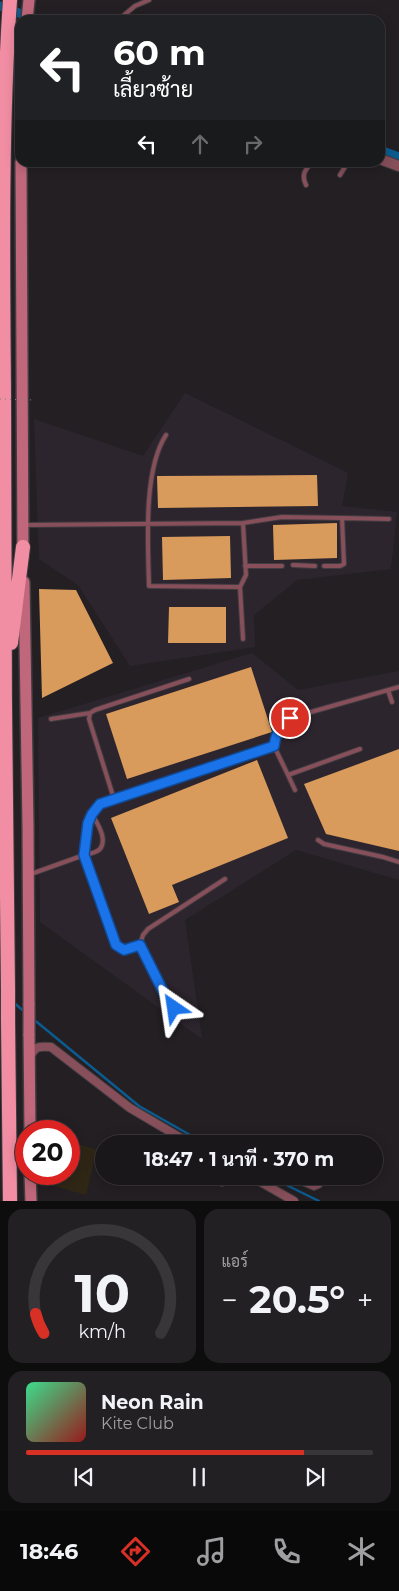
<!DOCTYPE html>
<html lang="th">
<meta charset="utf-8">
<style>
:root{--surface:#1a171a;--page:#232023;--text:#f1f3f6;--muted:#9f9fa2;--line:#383639;--accent:#d93025}
body{margin:0;font-family:Montserrat,Sarabun,sans-serif;background:var(--page);color:var(--text);height:100vh;display:flex;flex-direction:column;font-size:19px;white-space:nowrap}
*{box-sizing:border-box;margin:0}
p{font-size:16px;color:var(--muted)}
.icon{flex:none;width:28px;height:28px;fill:none;stroke:currentColor;stroke-width:2;stroke-linecap:round;stroke-linejoin:round}
.map{position:relative;height:1201px;overflow:hidden}
.sheet{display:flex;flex-direction:column;gap:8px;padding:8px;background:#0e0d0e;flex:1}
.sheet>*{flex:none}
.guide{position:absolute;left:15px;top:15px;width:370px;height:152px;border-radius:15px;box-shadow:0 2px 12px #0003,0 0 0 1px var(--line);background:#202124;color:#fff;overflow:hidden}
.speed{position:absolute;left:15px;top:1120px;display:flex;gap:10px;font-size:25px;font-weight:700;text-align:center}
.speed>*{display:grid;place-content:center;width:65px;height:65px;border-radius:50%;background:var(--surface);box-shadow:0 2px 12px #0003,0 0 0 1px var(--line);line-height:1}
.speed .limit{border:8px solid #d22;background:#fff;color:#111}
.pin{position:absolute;display:grid;place-items:center;width:42px;height:42px;color:#fff;margin:-21px;border:2px solid #fff;border-radius:50%;box-shadow:0 1px 5px #0007}
.me{position:absolute;width:55px;margin:-28px;rotate:328deg;stroke-linejoin:round;filter:drop-shadow(0 0 4px #0008)}
.turn{display:flex;align-items:center;gap:18px;height:105px;padding:0 15px;font-size:22px}
.turn .icon{width:65px;height:65px;stroke-width:2.5}
.turn b{display:block;font-size:35px;line-height:42px}
.lanes{display:flex;align-items:center;height:48px;padding:0 15px;background:#0003;justify-content:center;gap:25px;direction:ltr}
.lanes .off{opacity:.35}
.big{font-size:38px;font-weight:700;line-height:1.1}
.sheet .tile{flex:1;display:flex;flex-direction:column;justify-content:center;gap:8px;min-width:0;padding:0 18px;border-radius:15px;background:var(--page)}
.sheet .dial{align-items:center;gap:0}
.dial svg{height:130px;overflow:visible;fill:none;stroke:var(--line);stroke-width:7;stroke-linecap:round;text-anchor:middle}
.dial text{fill:var(--text);stroke:none}
.song{display:flex;align-items:center;gap:15px}
.cover{width:60px;height:60px;border-radius:8px;background:linear-gradient(135deg,hsl(150 70% 55%),hsl(0 70% 35%))}
.played{height:5px;border-radius:2px;background:linear-gradient(90deg,var(--accent) 80%,var(--line) 80%)}
.keys{display:flex;justify-content:space-around;direction:ltr}
.heat{display:flex;justify-content:space-between;align-items:center;font-size:28px;direction:ltr}
.sheet .tiles{flex:1;display:grid;gap:8px;grid-template-columns:1fr 1fr}
.tile:last-child{grid-column:span 2}
.trip{position:absolute;left:95px;top:1135px;width:288px;height:50px;border-radius:25px;background:var(--surface);box-shadow:0 2px 12px #0003,0 0 0 1px var(--line);font-weight:700;line-height:50px;text-align:center}
.dock{display:flex;height:80px;justify-content:space-around;align-items:center;background:#0a090a;color:var(--muted)}
.dock .icon{width:35px;height:35px}
.dock .current{color:var(--accent)}
.dock b{font-size:22px;color:var(--text)}
.map>svg:first-child{display:block}
.commercial{fill:#2f2616}
.built{fill:#2d252e}
.lines{fill:none;stroke-linecap:round;stroke-linejoin:round}
.stream{stroke:#0b5b8f;stroke-width:2.5}
.canal{stroke:#0b5b8f;stroke-width:9}
.building{fill:#d99b5b}
.service-casing{stroke:#403c40;stroke-width:6}
.minor-casing{stroke:#403c40;stroke-width:10}
.tertiary-casing{stroke:#403c40;stroke-width:12}
.secondary-casing{stroke:#403c40;stroke-width:14}
.trunk-casing{stroke:#403c40;stroke-width:16}
.service{stroke:#864f5a;stroke-width:4}
.minor{stroke:#864f5a;stroke-width:8}
.tertiary{stroke:#864f5a;stroke-width:10}
.secondary{stroke:#c0677b;stroke-width:11}
.trunk{stroke:#f28ea4;stroke-width:14}
.secondary-bridge-casing{stroke:#403c40;stroke-width:14;stroke-linecap:butt}
.trunk-bridge-casing{stroke:#403c40;stroke-width:16;stroke-linecap:butt}
.path-bridge{stroke:#838083;stroke-width:1;stroke-dasharray:1 4;stroke-linecap:butt}
.secondary-bridge{stroke:#c0677b;stroke-width:11}
.trunk-bridge{stroke:#f28ea4;stroke-width:14}
.route-casing{stroke:#114b97;stroke-width:12}
.route{stroke:#1a73e8;stroke-width:9}
</style>
<div class="map">
<svg width="399" height="1201" viewBox="0 0 399 1201">
<rect width="100%" height="100%" fill="#231f23"/>
<path class="commercial" d="M69,1141l28,9 -11,45 -46,-13v-8h29z"/>
<path class="built" d="M185,393l163,80 -6,33 55,6 -6,57 -94,11 -43,35 1,32 -125,19 -52,-81 -39,-26 -5,-140 109,37z
M252,653l46,37 101,-19v209l-103,-30 -111,70 17,119 -162,-117 -2,-204z"/>
<g class="lines">
<path class="stream" d="M13,1002l13,11
M32,1018l107,88 67,38
M268,1176l51,25"/>
<path class="canal" d="M0,6l38,14
M380,150l19,7"/>
</g>
<path class="building" d="M317,475l1,31 -160,2 -1,-32z
M337,523v35l-63,2 -1,-35z
M230,536l1,42 -68,2 -1,-43z
M39,589l37,1 37,73 -71,35z
M169,607h57v36h-58z
M251,667l21,65 -145,47 -21,-65z
M399,749v102l-73,-17 -22,-50z
M257,760l31,78 -116,47 7,17 -30,12 -38,-96z"/>
<g class="lines">
<defs>
<path id="service" d="M118,20l17,-14 14,-6
M340,175l8,-13
M306,185c-5,-10 -1,-15 6,-23
M166,435c-23,35 -18,109 -17,151l91,1 6,-12 -3,-52
M25,525l218,-2 39,-6 60,1
M293,565l22,1
M245,566h37
M324,566h16l4,-2 -2,-46 47,1
M240,587l3,52
M388,690l4,12
M51,719l39,-6
M274,746c2,-13 6,-20 16,-28l109,-31
M288,775l7,15
M114,799l-25,-80 1,-6 5,-3 94,-31
M92,814c5,9 16,25 8,35 -4,4 -11,5 -16,6l32,90 8,5 16,-5c7,15 23,53 35,63 4,4 9,3 15,3
M318,840l6,4 59,13 16,5
M31,874l53,-19c0,-20 3,-36 16,-51l174,-58 14,29 72,-26
M140,945l3,-10 5,-6 77,-50
M69,1149l9,2 -6,20h-3
M285,1176l29,12 5,-2 11,-10
M222,1184l5,-8"/>
<path id="minor" d="M30,1057c5,-11 9,-11 21,-10l79,61 61,36
M250,1176l44,25"/>
<path id="tertiary" d="M380,159l19,7"/>
<path id="secondary" d="M27,20l2,-20
M21,162l2,394
M24,582l4,244 1,179
M29,1034l1,97
M30,1174l1,27"/>
<path id="trunk" d="M11,643l12,-96
M8,990c-3,-197 -4,-395 -4,-592 -1,-133 -3,-266 6,-398
M8,1019l2,182"/>
</defs>
<use href="#service" class="service-casing"/>
<use href="#minor" class="minor-casing"/>
<use href="#tertiary" class="tertiary-casing"/>
<use href="#secondary" class="secondary-casing"/>
<use href="#trunk" class="trunk-casing"/>
<use href="#service" class="service"/>
<use href="#minor" class="minor"/>
<use href="#tertiary" class="tertiary"/>
<use href="#secondary" class="secondary"/>
<use href="#trunk" class="trunk"/>
<defs>
<path id="secondary-bridge" d="M29,1005v29"/>
<path id="trunk-bridge" d="M8,1019v-29"/>
</defs>
<use href="#secondary-bridge" class="secondary-bridge-casing"/>
<use href="#trunk-bridge" class="trunk-bridge-casing"/>
<path class="path-bridge" d="M0,399l33,1"/>
<use href="#secondary-bridge" class="secondary-bridge"/>
<use href="#trunk-bridge" class="trunk-bridge"/>
</g>
<g class="lines">
<defs>
<path id="route" d="M174,1008l-9,-13 -25,-50 -16,5 -8,-5 -32,-90 4,-32 4,-9 8,-10 174,-58c2,-13 6,-20 16,-28"/>
</defs>
<use href="#route" class="route-casing"/>
<use href="#route" class="route"/>
</g>
</svg>
<div class="speed"><div class="limit">20</div></div>
<div class="pin" style="left:290px;top:718px;background:#d93025"><svg class="icon" aria-label="arrive" viewBox="0 0 24 24"><path d="M6 21V4h12l-3 4 3 4H6"/></svg></div>
<svg class="me" style="left:174px;top:1008px" viewBox="-20 -20 40 40"><path d="M0-17L14 15 0 8-14 15z" fill="#1a73e8" stroke="#fff" stroke-width="4"/></svg>
<div class="trip">18:47 · 1 นาที · 370 m</div>
<div class="guide">
<div class="turn"><svg class="icon" aria-label="left" viewBox="0 0 24 24"><path d="M17 20v-9H6M10 6l-5 5 5 5"/></svg><div><b>60 m</b>เลี้ยวซ้าย</div></div>
<div class="lanes"><svg class="icon" aria-label="left" viewBox="0 0 24 24"><path d="M17 20v-9H6M10 6l-5 5 5 5"/></svg><svg class="icon off" aria-label="ahead" viewBox="0 0 24 24"><path d="M12 20V5M6 11l6-6 6 6"/></svg><svg class="icon off" aria-label="right" viewBox="0 0 24 24"><path d="M7 20v-9h11M14 6l5 5-5 5"/></svg></div>
</div>
</div>
<section class="sheet">
<div class="tiles">
<div class="tile dial"><svg viewBox="0 0 100 80">
<path d="M14 69A42 42 0 1 1 86 69"/>
<path d="M14 69A42 42 0 0 1 9 57" stroke="#d93025"/>
<text x="50" y="56" font-size="32" font-weight="700">10</text>
<text x="50" y="72" font-size="11">km/h</text>
</svg></div>
<div class="tile"><p>แอร์</p>
<div class="heat"><a>−</a><b class="big">20.5°</b><a>+</a></div>
</div>
<div class="tile">
<div class="song"><i class="cover"></i><div><b>Neon Rain</b><p>Kite Club</p></div></div>
<div class="played"></div>
<div class="keys"><svg class="icon" aria-label="previous" viewBox="0 0 24 24"><path d="M18 5L8 12l10 7zM5 5v14"/></svg><svg class="icon" aria-label="pause" viewBox="0 0 24 24"><path d="M8 5v14M16 5v14"/></svg><svg class="icon" aria-label="next" viewBox="0 0 24 24"><path d="M6 5l10 7-10 7zM19 5v14"/></svg></div>
</div>
</div>
</section>
<nav class="dock">
<b>18:46</b>
<svg class="icon current" aria-label="directions" viewBox="0 0 24 24"><path d="M12 3l9 9-9 9-9-9zM9 14v-3h6M13 9l2 2-2 2"/></svg>
<svg class="icon" aria-label="music" viewBox="0 0 24 24"><path d="M9 18V5l10-2v13"/><circle cx="6" cy="18" r="3"/><circle cx="16" cy="16" r="3"/></svg>
<svg class="icon" aria-label="phone" viewBox="0 0 24 24"><path d="M5 4h4l2 5-3 2q2 4 5 5l2-3 5 2v4C11 20 4 13 5 4z"/></svg>
<svg class="icon" aria-label="climate" viewBox="0 0 24 24"><path d="M12 3v18M4 7l16 10M4 17L20 7"/></svg>
</nav>
